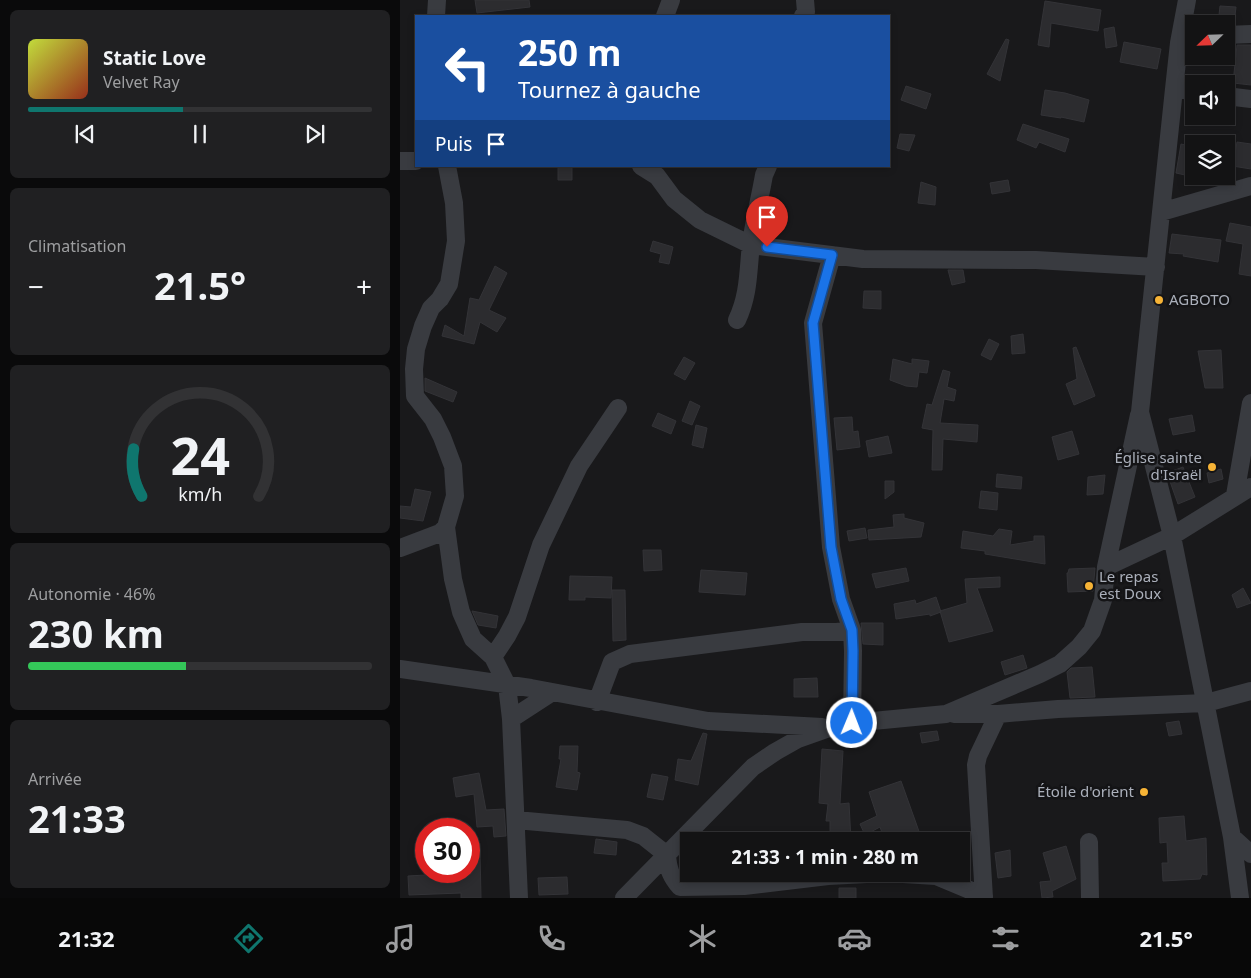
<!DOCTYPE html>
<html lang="fr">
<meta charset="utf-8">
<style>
:root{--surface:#131314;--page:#202022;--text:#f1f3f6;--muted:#9d9ea0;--line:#323234;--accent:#0f766e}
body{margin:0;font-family:"Noto Sans",sans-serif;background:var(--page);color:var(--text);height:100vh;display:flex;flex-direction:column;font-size:19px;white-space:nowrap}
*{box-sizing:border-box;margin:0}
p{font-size:16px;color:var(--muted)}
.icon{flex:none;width:28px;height:28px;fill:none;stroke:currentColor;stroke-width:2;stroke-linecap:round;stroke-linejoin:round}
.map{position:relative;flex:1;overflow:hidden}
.sheet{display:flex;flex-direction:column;gap:10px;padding:10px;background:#0a0a0b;width:400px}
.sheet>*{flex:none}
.guide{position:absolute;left:15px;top:15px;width:475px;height:152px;border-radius:0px;box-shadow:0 2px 8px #0003,0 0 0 1px var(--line);background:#1a4fa0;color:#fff;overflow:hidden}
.needle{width:32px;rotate:247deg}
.buttons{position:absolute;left:785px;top:15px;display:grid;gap:10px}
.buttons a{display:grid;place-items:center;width:50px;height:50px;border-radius:0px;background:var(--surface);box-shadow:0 2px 8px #0003,0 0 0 1px var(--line);font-size:25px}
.speed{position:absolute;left:15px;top:818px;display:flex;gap:10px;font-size:25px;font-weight:700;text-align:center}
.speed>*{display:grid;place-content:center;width:65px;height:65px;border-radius:50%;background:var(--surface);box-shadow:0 2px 8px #0003,0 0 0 1px var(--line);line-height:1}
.speed .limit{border:8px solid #d22;background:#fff;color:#111}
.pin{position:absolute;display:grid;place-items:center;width:42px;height:42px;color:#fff;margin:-51px -21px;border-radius:50% 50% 50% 0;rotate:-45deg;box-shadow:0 0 5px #0007}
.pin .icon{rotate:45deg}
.me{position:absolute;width:55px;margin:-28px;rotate:1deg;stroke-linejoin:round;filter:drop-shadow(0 0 4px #0008)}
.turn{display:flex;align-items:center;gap:18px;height:105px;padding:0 20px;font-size:22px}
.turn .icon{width:65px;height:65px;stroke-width:2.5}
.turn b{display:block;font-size:35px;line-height:42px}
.then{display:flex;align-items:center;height:48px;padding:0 20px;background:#0003;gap:10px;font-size:19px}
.big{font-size:38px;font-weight:700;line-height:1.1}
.sheet .widget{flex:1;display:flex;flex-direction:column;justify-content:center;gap:8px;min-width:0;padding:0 18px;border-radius:8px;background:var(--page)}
.sheet .dial{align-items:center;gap:0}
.dial svg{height:130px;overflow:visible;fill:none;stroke:var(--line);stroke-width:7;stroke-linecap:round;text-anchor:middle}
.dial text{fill:var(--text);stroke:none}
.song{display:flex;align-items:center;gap:15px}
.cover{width:60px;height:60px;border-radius:8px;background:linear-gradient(135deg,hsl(70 70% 55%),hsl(10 70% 35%))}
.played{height:5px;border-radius:2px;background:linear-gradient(90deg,var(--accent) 45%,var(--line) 45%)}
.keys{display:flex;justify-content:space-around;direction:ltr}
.heat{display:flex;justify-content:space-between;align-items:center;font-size:28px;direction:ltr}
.charge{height:8px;border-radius:4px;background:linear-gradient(90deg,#34c759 46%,var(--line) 0)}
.trip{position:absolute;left:280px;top:832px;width:290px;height:50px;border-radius:0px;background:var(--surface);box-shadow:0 2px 8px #0003,0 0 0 1px var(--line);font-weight:700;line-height:50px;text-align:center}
.dock{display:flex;height:80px;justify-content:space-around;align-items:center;background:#080808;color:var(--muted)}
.dock .icon{width:35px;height:35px}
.dock .current{color:var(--accent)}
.dock b{font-size:22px;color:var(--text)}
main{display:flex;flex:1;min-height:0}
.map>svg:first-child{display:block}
.building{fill:#2c2c2f;stroke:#333337}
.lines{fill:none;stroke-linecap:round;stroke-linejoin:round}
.minor{stroke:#393b40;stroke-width:18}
.route-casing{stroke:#114b97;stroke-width:12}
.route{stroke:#1a73e8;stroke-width:9}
.poi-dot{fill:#f6b336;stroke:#141416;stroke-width:2}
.labels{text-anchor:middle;stroke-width:5;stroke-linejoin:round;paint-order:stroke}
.poi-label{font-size:15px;fill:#abb0bb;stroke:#141416;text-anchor:start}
</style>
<main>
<section class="sheet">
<div class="widget">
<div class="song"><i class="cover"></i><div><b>Static Love</b><p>Velvet Ray</p></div></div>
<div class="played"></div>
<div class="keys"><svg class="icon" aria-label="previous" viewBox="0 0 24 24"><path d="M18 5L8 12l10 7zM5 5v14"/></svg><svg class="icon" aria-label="pause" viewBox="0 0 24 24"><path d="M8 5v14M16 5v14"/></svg><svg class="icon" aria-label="next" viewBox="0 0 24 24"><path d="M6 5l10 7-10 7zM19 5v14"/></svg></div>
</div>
<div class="widget"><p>Climatisation</p>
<div class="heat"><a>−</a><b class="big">21.5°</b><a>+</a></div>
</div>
<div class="widget dial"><svg viewBox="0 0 100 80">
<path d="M14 69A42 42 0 1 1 86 69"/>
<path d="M14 69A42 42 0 0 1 9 40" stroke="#0f766e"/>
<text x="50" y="56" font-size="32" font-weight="700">24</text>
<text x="50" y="72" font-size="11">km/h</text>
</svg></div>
<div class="widget"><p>Autonomie · 46%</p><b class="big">230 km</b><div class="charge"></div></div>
<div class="widget"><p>Arrivée</p><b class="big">21:33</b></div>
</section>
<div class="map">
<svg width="851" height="898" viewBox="0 0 851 898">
<rect width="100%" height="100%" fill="#19191b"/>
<path class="building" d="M75,0h54l1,7 -53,6z
M645,1l56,9 -3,21 -47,-8 -2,24 -11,-2z
M820,6l16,1 -2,17h-16z
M714,27l3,19 -11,2 -2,-19z
M606,39l3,1 -9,41 -13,-7z
M724,42l37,7 -4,20 -37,-7z
M837,45h14v40l-18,-2z
M506,86l25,8 -5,15 -25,-9z
M645,90l20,3 24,7 -5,22 -23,-5v1l-20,-3z
M623,124l46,15 -4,13 -26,-10 -3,6 -19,-8z
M500,134l15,1 -6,16 -12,-3z
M837,142l14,2v25l-25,-4v-13l9,2z
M781,144l13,3v30l-18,-4z
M158,166h14v14h-14z
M608,180l2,11 -18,3 -2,-11z
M521,182l15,5 -1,18 -17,-2z
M830,223l21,4v49l-12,-2 4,-30 -17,-3z
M772,234l49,6 -3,22 -35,-6 1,-2 -15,-1z
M253,241l20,6 -4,17 -10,-2 2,-8 -11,-3z
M95,266l12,7 -18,37 17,8 -9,14 -17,-10 -6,22 -32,-8 3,-11 19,11 6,-38 9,2z
M548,270h15l2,12 -13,3z
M464,291h17v18l-18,-1z
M623,334l2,19 -13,1 -1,-18z
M589,339l10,5 -8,16 -10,-5z
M676,347l19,49 -21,9 -8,-21 11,-5 -4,-31z
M821,350l2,38h-18l-7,-37z
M284,357l11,6 -10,17 -11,-6z
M493,359l19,5v-5l17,2 -2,12 -8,-1 -2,15 -11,-1 -16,-6z
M543,370l7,2 -3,15 9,3 -2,11 -10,-2 -4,24 38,2 -1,17 -34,-3 -1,31h-10l1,-40 -11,-2 5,-24 5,1z
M25,378l32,14 -4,10 -28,-11z
M290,401l10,5 -8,19 -10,-4z
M258,413l18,8 -5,13 -19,-8z
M792,415l3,16 -22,4 -4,-16z
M452,417l1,15 5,-1 2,16 -23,3 -3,-32z
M296,425l11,3 -4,20 -11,-3z
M672,431l7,23 -21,6 -6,-23z
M488,436l4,17 -23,4 -3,-16z
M783,467l12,30 -17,7 -11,-31z
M821,469l2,10 -14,4 -2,-10z
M597,474l25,3 -1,12 -25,-2z
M705,475l-2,19 -16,1 1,-18z
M485,481h9v11l-9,7z
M15,489l16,3 -8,29 -23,-3v-12l11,1z
M581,491l17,2 -1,17 -18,-2z
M504,514v4l20,5 -3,14 -52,3 -1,-10 26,-3 -1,-12z
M465,528l2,10 -18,3 -2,-10z
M599,529l13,2 -2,14 24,-4v-5h10l1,28 -60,-10v-3l-24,-3 2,-17 30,5z
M243,550h18l1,20 -18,1z
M506,568l3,13 -33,7 -4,-14z
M695,568l-2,23 -25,1 -1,-19h1l1,-4z
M301,570l46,3 -2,22 -46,-3z
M170,576l42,1 -1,21 -26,-1v3h-16z
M600,577v10l-23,1 16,43 -44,11 -9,-31 27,-8 -2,-24z
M843,588l8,15 -14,5 -5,-13z
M212,590h13l1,50 -13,1z
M536,597l5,15 -11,4v-2l-34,5 -2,-15 21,-4 1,4z
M72,611l26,5 -2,12 -18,-3z
M461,623h22v22l-20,-1z
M623,655l4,13 -22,7 -4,-13z
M692,667l3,30 -25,1 -3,-26 4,-4z
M417,678l1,19h-24v-18z
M779,721l3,13 -13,2 -3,-13z
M537,731l2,9 -17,3 -2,-10z
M303,733l4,1 -9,51 -23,-5 3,-21 13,2z
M160,746h18l-1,26 3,1 -3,17 -21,-3 5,-28h-2z
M422,749l21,2 -3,53 9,-1 2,38h-21v-20h-4l2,-17 -9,-1z
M79,773l7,37 18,-1 2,27 -12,1 -1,-11 -16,1 -3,-33 -18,3 -3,-19z
M252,774l16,3 -5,23 -16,-3z
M501,781l20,56 -12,4h-24l-5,-14 -15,8 -5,-11 17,-8 -8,-24z
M784,816l2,25 20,-3 1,37 -5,-1 -2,5 -37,2 -1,-18h6l-1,-21 -7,1 -1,-25z
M196,839l21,3 -1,13 -22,-2z
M666,846l10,33 -24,12 1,6 -11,1 -2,-16 11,-1 -8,-28z
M610,850l1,26 -13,2 -3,-25z
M80,851l1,47h-20v-5l-52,2 -1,-19 53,-3v-2h8v-19z
M167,877l1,17 -29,1 -1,-17z
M439,888h17v10h-17z"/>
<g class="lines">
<path class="minor" d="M787,0l-8,43 -5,46 -34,323 32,124 60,301 8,61
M36,16l1,-16
M265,16l6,-16
M403,16l3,-4 -1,-12
M826,35l25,-1
M774,89l20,2
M826,96l25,3
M0,161h16
M241,166l16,10 17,23 26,21 51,25 112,14 173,1 120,7
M761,212l90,-26
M432,255l-19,68 18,224 10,52 11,31 1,21 -1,72
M337,320c12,-25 11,-49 14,-76 3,-23 9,-46 13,-69l4,-9
M835,495l16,-92
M46,527l7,52 8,33 12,27 20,18 14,28 4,34 8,179
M0,548l40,-15 6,-6 9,-31 -2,-30 -11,-29 -9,-18 -18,-23 -1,-27 2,-20 7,-23 8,-18 9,-9 9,-15 7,-43 -2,-38 -7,-37
M706,567l66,-31 79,-49
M93,657l14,-21 10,-19 24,-72 38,-79 39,-58
M0,669l131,19 177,33 114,6
M197,702l15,-40 18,-8 172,-22h35l15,-2
M554,714h44l60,-5 148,-6 45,-12
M111,719l40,-26
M116,820l111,10 16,6 24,19c1,14 4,22 13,32l64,-1 84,-10 39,-2
M832,837l19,17
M689,842l1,56
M503,874l33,2 48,20
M224,898l129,-131 22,-15 23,-13 34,-12 20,-4 94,-9 94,-40 20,-10 19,-17 13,-16 11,-31 3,-33 33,-152
M584,898l-8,-133 2,-9 20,-42"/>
</g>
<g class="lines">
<defs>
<path id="route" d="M367,247l65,8 -19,68 18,224 10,52 11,31 1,21 -1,72"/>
</defs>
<use href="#route" class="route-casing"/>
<use href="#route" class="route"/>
</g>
<g class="poi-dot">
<circle cx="759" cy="300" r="5"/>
<circle cx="812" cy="467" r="5"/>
<circle cx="689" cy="586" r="5"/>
<circle cx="744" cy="792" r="5"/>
</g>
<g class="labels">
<g class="poi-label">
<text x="769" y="305">AGBOTO</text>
<text x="802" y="463" text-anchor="end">Église sainte<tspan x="802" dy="17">d'Israël</tspan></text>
<text x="699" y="582">Le repas<tspan x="699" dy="17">est Doux</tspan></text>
<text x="734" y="797" text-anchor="end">Étoile d'orient</text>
</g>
</g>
</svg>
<div class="buttons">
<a><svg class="needle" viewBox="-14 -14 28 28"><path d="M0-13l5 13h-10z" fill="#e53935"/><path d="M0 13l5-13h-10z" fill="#9d9ea0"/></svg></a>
<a><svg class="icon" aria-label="sound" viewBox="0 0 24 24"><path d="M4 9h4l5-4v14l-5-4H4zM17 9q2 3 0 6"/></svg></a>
<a><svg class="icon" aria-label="layers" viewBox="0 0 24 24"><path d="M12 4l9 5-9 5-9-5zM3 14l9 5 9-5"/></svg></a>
</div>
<div class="speed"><div class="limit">30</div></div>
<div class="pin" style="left:367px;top:247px;background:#d93025"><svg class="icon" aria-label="arrive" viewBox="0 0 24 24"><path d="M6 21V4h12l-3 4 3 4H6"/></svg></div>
<svg class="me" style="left:452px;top:723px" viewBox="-20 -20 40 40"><circle r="17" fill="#1a73e8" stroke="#fff" stroke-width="3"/><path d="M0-11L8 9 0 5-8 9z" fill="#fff"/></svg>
<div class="trip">21:33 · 1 min · 280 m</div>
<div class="guide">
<div class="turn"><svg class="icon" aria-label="left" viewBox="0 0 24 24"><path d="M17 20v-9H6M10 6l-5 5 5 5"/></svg><div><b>250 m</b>Tournez à gauche</div></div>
<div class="then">Puis<svg class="icon" aria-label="arrive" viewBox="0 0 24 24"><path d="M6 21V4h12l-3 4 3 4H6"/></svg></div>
</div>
</div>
</main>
<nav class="dock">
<b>21:32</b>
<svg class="icon current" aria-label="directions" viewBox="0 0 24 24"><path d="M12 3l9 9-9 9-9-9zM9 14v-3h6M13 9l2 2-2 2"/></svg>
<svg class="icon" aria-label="music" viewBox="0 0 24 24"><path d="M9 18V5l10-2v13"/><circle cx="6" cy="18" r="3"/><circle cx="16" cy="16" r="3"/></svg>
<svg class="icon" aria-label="phone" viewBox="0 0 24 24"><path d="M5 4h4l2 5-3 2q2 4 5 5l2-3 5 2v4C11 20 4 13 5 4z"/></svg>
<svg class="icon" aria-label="climate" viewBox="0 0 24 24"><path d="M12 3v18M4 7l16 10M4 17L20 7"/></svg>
<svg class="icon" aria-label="car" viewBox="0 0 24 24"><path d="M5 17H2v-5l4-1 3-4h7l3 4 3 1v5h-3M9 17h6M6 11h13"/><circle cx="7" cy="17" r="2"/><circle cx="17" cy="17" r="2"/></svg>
<svg class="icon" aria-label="filters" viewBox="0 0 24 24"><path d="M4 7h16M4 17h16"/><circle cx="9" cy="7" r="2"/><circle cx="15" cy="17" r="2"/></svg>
<b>21.5°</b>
</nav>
